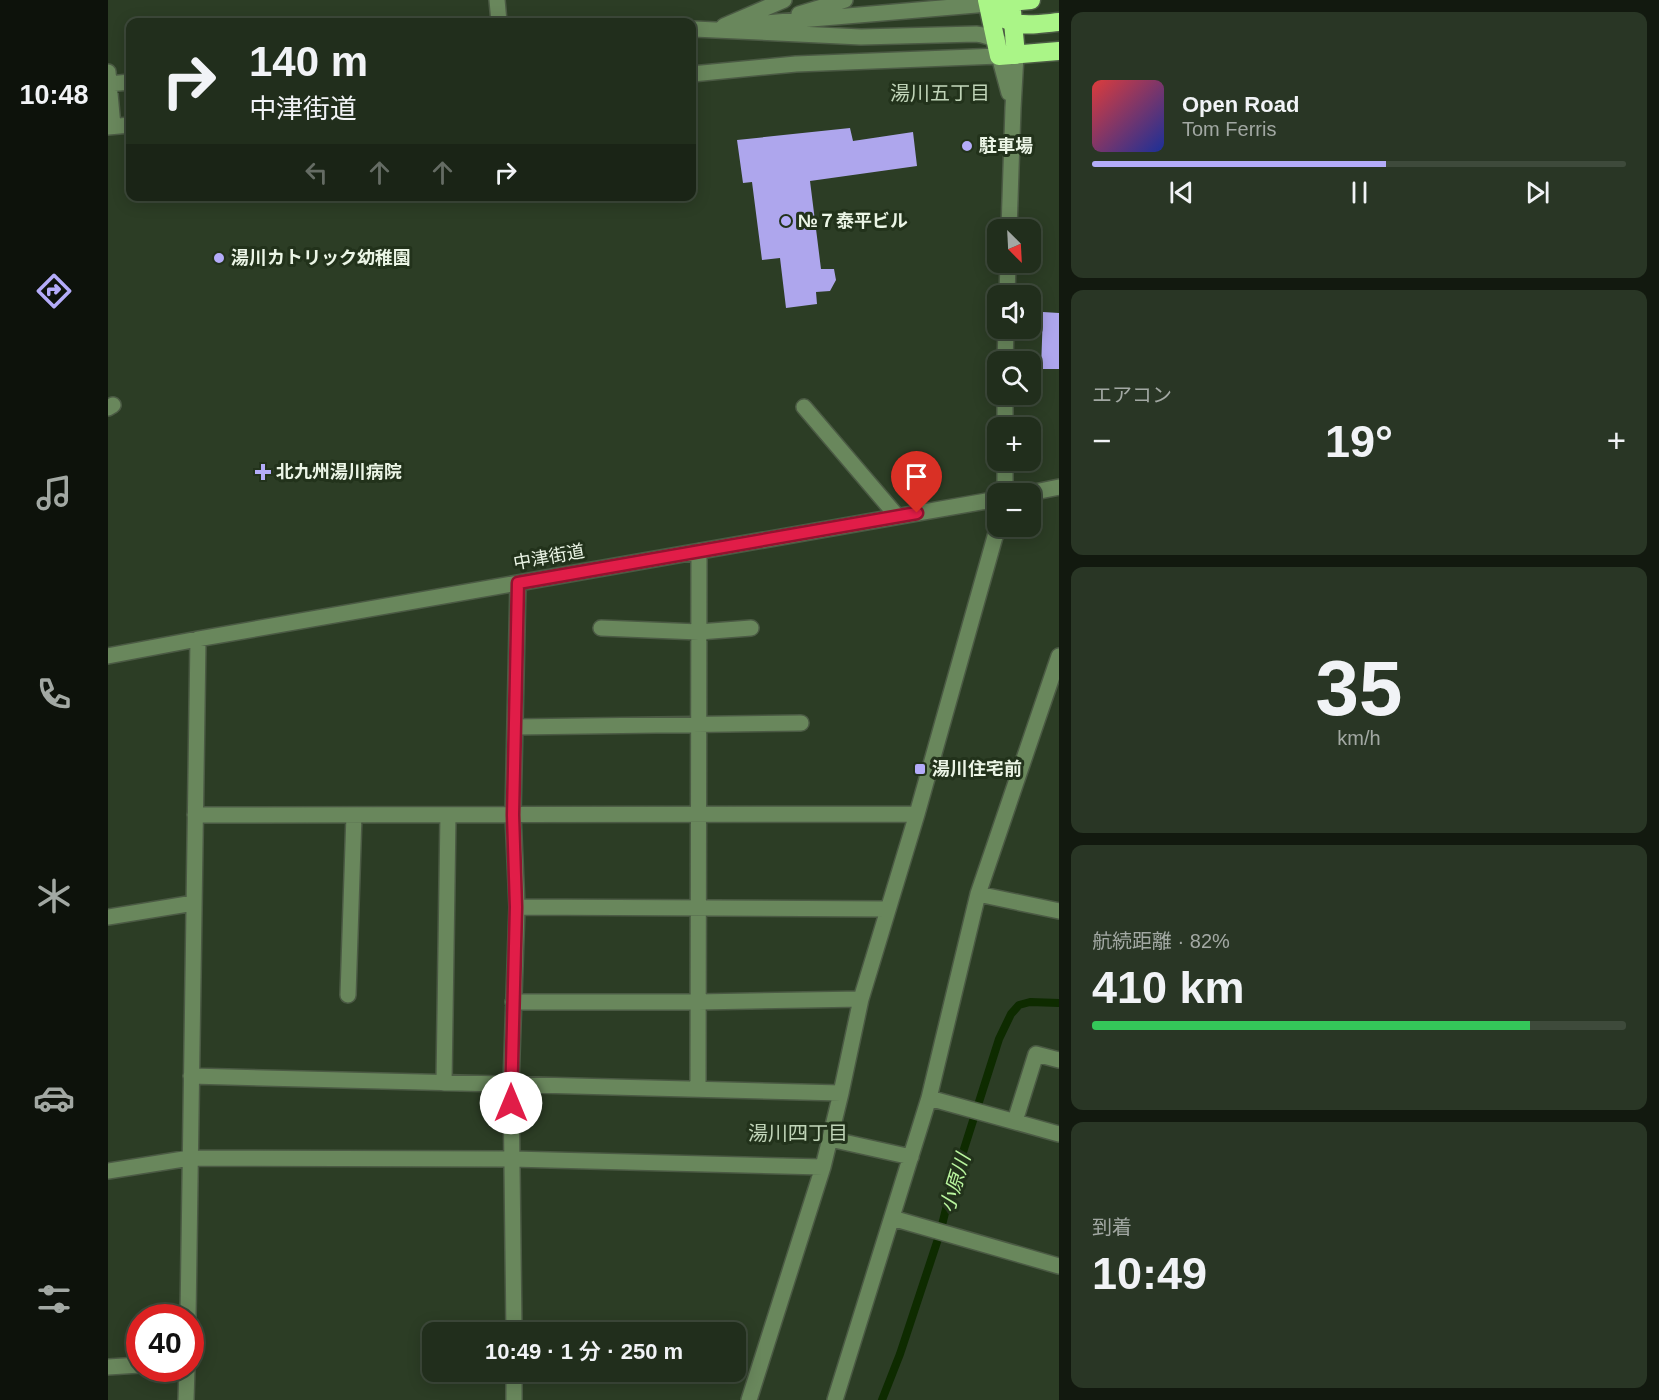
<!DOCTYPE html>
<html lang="ja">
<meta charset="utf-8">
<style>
:root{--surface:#212e1c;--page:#293625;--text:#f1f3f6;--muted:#a2a8a3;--line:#3e4a3b;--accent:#b4acf9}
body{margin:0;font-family:Helvetica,"Noto Sans JP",sans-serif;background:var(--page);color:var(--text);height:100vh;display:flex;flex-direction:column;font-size:22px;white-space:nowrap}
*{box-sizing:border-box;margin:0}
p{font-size:20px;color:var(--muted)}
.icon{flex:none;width:33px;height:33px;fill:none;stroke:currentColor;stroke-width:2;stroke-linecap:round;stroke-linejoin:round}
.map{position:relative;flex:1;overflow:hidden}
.sheet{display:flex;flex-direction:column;gap:12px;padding:12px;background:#12190f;width:600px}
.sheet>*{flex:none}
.hud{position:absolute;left:18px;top:18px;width:570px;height:183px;border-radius:12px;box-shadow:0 3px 15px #0003,0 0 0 2px var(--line);background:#212e1c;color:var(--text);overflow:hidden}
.needle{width:39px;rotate:156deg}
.controls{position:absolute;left:879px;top:219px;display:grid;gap:12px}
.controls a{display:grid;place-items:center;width:54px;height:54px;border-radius:12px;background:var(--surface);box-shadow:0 3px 15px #0003,0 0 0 2px var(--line);font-size:30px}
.speed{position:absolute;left:18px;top:1304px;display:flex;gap:12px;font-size:30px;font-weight:700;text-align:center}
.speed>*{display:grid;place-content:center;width:78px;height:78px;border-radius:50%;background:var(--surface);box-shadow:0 3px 15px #0003,0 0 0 2px var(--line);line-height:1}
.speed .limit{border:9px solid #d22;background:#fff;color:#111}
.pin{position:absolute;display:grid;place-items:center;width:51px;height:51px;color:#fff;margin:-62px -26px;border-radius:50% 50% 50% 0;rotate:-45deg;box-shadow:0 0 6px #0007}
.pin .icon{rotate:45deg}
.me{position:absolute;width:66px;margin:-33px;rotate:0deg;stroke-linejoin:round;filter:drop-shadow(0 0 4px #0008)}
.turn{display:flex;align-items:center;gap:21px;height:126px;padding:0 24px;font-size:27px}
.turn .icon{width:78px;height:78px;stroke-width:2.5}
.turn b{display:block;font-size:42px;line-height:51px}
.lanes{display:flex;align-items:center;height:57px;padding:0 24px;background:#0003;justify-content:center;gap:30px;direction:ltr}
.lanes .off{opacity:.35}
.big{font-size:45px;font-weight:600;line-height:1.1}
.sheet .widget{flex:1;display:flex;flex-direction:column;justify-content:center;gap:9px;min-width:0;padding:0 21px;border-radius:12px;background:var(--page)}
.sheet .dial{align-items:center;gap:0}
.dial b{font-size:78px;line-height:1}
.song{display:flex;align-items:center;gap:18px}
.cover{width:72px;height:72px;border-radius:9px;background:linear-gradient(135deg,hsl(0 70% 55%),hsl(230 70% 35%))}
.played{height:6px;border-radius:3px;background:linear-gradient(90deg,var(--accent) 55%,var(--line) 55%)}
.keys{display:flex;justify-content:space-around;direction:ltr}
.heat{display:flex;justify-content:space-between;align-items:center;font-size:33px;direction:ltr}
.charge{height:9px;border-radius:4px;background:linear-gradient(90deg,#34c759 82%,var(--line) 0)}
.trip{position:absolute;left:314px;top:1322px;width:324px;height:60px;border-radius:12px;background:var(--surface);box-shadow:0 3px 15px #0003,0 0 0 2px var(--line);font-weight:600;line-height:60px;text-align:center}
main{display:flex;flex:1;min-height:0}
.tabs{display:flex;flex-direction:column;width:108px;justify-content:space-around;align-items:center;background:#0d120b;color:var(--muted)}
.tabs .icon{width:42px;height:42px}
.tabs .on{color:var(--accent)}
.tabs b{font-size:27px;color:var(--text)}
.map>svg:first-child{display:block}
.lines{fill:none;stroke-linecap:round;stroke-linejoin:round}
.stream{stroke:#0e2b00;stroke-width:8}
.building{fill:#aea6ed}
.minor-casing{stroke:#4b5a44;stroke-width:18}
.highway-casing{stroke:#4b5a44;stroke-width:21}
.minor{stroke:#69875c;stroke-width:15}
.highway{stroke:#aaf587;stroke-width:18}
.route-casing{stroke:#92132f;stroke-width:15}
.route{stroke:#e11d48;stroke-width:10}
.poi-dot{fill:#b4acf9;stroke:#22321b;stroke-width:2}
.labels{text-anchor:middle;stroke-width:6;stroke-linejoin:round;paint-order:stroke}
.poi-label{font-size:18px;font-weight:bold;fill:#ebf5e6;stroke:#22321b;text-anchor:start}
.street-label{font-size:18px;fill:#ebf5e6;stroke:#22321b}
.neighbourhood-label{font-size:20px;fill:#c0d4b8;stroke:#22321b}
.water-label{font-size:20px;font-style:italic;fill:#b9f59e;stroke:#22321b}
</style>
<main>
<nav class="tabs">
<b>10:48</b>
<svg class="icon on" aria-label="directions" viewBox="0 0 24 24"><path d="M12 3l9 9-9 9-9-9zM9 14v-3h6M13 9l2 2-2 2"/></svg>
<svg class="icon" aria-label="music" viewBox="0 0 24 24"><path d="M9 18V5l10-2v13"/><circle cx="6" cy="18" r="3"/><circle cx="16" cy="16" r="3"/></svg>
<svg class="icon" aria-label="phone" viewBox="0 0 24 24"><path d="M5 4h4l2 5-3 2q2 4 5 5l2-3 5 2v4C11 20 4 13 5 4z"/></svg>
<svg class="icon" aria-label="climate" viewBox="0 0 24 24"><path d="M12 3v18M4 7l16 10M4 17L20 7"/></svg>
<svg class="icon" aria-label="car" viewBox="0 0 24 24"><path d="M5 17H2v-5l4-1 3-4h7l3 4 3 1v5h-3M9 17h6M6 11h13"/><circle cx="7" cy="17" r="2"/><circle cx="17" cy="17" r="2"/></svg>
<svg class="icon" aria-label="filters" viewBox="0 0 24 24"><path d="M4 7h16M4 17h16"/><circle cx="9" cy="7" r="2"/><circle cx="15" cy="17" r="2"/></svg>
</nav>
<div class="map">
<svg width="951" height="1400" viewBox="0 0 951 1400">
<rect width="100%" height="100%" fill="#2c3d25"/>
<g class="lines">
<path class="stream" d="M774,1400l18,-46 40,-121 10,-40 49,-154 12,-25 8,-9 11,-3 29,1"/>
</g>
<path class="building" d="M742,128l3,13 60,-9 4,34 -107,15 11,88h13l2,11 -6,11 -14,1 1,12 -31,4 -6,-50 -18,2 -10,-78 -9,1 -6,-43z
M935,312l16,1v56h-18z"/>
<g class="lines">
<defs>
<path id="minor" d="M389,0l2,22
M691,14l46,-14
M646,24l234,-20
M616,26l60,-26
M586,29l167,8 115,-3c17,2 28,10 40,21l-3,53 -4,122
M0,72l5,54
M584,74l104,-10 203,-8 10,37
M0,84l22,-2
M0,127l22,-2
M899,296l1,-34
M897,362l1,-34
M897,394v34
M696,407l93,109
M0,408l5,-3
M897,460v34
M917,494l34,-7
M493,628l98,4 52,-4
M0,656l90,-17 800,-140
M407,727l286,-4
M87,815l722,-1
M870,894l81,17
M409,907l371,2
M0,917l86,-14
M240,995l6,-180
M405,1002h185l163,-3
M83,1076l650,17
M336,1083l4,-268
M590,1089l1,-538
M821,1098l130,36
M907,1121l21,-67 23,6
M722,1139l81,18
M0,1171l82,-13 322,1 311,8
M784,1218l167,48
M80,1317l10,-678
M406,1332l-3,-248 6,-177 -4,-92 5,-232
M0,1367l32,-2
M78,1400l1,-32
M406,1400v-29
M641,1400l74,-233 18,-74 20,-94 56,-185 81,-288
M727,1400l94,-302 49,-204 81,-238"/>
<path id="highway" d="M879,0l12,56 60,-5
M903,0l5,55
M893,3l30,-3
M880,4c21,26 41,21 71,18"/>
</defs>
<use href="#minor" class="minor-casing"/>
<use href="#highway" class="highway-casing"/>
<use href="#minor" class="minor"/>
<use href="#highway" class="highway"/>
</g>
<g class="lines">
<defs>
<path id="route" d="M403,1103l5,-196 -3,-92 5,-232 399,-70"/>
</defs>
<use href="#route" class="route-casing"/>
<use href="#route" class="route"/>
</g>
<g class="poi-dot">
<circle cx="859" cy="146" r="6"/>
<circle cx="678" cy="221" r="6"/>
<circle cx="111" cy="258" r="6"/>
<path d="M152 463h6v6h6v6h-6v6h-6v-6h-6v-6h6z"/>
<rect x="806" y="763" width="12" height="12" rx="3"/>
</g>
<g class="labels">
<g class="poi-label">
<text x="871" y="152">駐車場</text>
<text x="690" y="227">№７泰平ビル</text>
<text x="123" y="264">湯川カトリック幼稚園</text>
<text x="168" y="478">北九州湯川病院</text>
<text x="824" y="775">湯川住宅前</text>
</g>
<g class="street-label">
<text transform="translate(441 557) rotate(-10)" y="6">中津街道</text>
</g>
<g class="neighbourhood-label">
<text x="832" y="100">湯川五丁目</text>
<text x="690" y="1140">湯川四丁目</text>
</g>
<g class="water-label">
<text transform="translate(847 1183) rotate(-73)" y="7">小原川</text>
</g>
</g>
</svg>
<div class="controls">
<a><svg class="needle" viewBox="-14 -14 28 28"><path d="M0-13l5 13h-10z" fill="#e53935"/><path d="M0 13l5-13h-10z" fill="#a2a8a3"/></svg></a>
<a><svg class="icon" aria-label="sound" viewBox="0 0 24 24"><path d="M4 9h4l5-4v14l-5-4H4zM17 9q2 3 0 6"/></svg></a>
<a><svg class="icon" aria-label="search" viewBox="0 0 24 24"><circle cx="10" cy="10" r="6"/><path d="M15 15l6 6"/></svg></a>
<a>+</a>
<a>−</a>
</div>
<div class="speed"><div class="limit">40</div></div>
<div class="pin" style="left:809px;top:513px;background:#d93025"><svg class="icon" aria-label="arrive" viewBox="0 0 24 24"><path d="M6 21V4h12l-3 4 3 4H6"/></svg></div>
<svg class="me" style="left:403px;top:1103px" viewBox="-20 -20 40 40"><circle r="19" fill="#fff"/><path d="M0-13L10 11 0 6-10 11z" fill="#e11d48"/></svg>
<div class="trip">10:49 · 1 分 · 250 m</div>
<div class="hud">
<div class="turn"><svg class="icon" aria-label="right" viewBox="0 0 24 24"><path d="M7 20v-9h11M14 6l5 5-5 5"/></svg><div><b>140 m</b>中津街道</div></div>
<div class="lanes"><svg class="icon off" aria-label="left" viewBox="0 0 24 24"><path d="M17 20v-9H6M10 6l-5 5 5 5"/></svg><svg class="icon off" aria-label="ahead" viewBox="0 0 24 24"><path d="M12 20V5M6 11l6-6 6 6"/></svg><svg class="icon off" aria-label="ahead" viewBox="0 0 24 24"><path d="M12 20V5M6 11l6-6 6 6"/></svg><svg class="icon" aria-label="right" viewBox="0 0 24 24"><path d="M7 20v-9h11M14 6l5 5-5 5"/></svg></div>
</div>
</div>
<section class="sheet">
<div class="widget">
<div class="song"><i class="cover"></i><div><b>Open Road</b><p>Tom Ferris</p></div></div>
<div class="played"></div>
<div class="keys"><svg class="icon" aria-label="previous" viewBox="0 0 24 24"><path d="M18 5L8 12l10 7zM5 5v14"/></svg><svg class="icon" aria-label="pause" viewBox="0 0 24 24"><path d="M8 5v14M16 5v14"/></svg><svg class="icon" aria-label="next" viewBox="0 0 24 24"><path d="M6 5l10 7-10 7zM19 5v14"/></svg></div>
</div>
<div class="widget"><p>エアコン</p>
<div class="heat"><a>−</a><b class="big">19°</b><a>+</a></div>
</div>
<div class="widget dial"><b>35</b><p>km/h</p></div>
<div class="widget"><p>航続距離 · 82%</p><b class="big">410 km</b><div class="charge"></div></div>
<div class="widget"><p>到着</p><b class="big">10:49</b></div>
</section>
</main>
